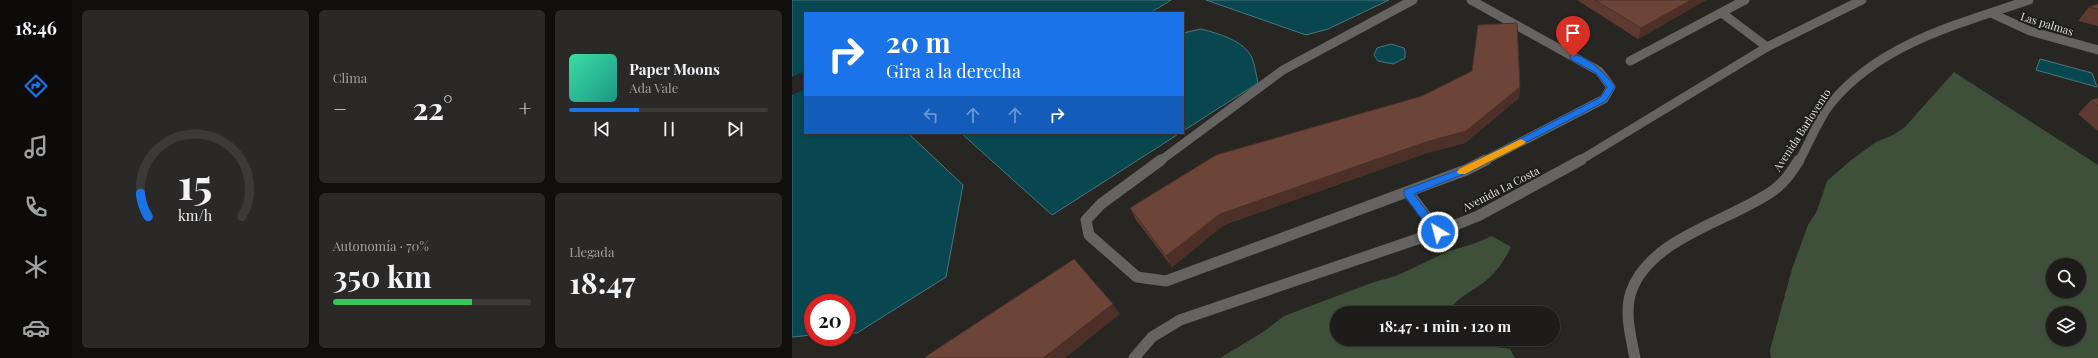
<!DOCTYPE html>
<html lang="es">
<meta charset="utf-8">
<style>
:root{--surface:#1d1c1a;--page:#2a2927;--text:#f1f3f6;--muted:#a0a1a2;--line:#3b3a39;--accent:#1a73e8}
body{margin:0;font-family:"Playfair Display",serif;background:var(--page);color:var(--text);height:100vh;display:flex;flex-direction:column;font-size:15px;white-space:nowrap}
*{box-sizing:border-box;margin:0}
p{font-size:13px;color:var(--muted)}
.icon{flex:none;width:22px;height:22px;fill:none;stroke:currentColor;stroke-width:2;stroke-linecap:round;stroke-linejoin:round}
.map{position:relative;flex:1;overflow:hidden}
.drawer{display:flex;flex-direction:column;gap:10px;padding:10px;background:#100f0e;width:720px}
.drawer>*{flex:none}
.hud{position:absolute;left:12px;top:12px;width:380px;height:122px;border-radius:0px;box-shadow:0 1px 3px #0004,0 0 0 1px var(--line);background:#1a73e8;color:#fff;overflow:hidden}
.tools{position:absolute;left:1254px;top:258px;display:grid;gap:8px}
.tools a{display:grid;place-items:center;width:40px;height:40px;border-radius:50%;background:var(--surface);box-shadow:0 1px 3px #0004,0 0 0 1px var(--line);font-size:20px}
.speed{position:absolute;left:12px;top:294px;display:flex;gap:8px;font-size:20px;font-weight:700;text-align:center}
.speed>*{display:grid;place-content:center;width:52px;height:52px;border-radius:50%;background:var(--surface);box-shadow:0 1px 3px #0004,0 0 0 1px var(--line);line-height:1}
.speed .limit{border:6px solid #d22;background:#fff;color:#111}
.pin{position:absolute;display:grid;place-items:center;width:34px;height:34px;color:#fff;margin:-41px -17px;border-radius:50% 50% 50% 0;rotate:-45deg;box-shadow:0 0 4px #0007}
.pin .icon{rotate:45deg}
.me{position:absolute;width:44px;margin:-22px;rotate:323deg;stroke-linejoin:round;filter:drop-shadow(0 0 3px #0008)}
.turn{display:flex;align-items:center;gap:14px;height:84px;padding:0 16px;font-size:18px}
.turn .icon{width:52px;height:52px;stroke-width:2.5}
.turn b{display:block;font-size:28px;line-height:34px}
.lanes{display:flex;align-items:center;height:38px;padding:0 16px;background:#0003;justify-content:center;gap:20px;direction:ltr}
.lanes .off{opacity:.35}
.big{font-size:30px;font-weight:700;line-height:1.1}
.drawer .widget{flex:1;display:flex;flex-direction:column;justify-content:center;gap:6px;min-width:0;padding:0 14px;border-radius:6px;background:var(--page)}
.drawer .dial{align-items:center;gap:0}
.dial svg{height:104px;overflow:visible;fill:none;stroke:var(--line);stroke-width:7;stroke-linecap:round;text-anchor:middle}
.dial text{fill:var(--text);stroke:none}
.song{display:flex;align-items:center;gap:12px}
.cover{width:48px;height:48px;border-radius:6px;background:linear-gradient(135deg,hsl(160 70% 55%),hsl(170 70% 35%))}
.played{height:4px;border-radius:2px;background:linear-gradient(90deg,var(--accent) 35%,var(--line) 35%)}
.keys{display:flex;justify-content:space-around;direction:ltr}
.heat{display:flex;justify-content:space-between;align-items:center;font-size:22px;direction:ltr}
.charge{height:6px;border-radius:3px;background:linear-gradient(90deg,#34c759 70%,var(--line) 0)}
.drawer .tiles{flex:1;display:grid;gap:10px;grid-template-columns:repeat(3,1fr)}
.widget:first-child{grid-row:span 2}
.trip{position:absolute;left:538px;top:306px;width:230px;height:40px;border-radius:20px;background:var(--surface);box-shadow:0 1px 3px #0004,0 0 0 1px var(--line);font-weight:700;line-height:40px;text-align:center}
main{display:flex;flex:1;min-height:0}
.tab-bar{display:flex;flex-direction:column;width:72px;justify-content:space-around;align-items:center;background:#0c0b0a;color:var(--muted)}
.tab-bar .icon{width:28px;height:28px}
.tab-bar .selected{color:var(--accent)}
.tab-bar b{font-size:18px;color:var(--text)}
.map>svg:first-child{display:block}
.green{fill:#3f503a;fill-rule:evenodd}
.water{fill:#084750;stroke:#4a767b}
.pier{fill:#272622}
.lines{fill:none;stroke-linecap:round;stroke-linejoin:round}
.service-far1{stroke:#656462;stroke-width:9}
.service{stroke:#656462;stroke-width:11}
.minor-far1{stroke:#656462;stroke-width:9}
.minor{stroke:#656462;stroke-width:11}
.wall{fill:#5e3a30}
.shaded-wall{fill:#4c3027}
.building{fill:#6d4438;stroke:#4c3027}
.route{fill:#1a73e8;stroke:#114b97}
.slow{fill:#f59e0b}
.labels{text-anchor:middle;stroke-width:4;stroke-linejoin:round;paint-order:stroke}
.street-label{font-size:11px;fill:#e4e3e0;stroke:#1d1d19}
</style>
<main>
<nav class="tab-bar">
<b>18:46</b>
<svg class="icon selected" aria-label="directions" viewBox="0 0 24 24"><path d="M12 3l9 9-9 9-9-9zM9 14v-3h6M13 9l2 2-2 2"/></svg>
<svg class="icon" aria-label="music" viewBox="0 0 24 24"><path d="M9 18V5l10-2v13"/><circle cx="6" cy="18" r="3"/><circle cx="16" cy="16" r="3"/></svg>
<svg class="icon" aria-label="phone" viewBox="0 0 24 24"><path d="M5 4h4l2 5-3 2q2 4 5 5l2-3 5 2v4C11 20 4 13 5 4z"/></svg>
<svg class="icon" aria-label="climate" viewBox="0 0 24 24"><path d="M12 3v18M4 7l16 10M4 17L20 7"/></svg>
<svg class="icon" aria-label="car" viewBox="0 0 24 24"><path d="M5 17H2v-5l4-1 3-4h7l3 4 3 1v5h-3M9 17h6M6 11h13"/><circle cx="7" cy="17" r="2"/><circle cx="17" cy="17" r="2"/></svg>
</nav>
<section class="drawer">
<div class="tiles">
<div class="widget dial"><svg viewBox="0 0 100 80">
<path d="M14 69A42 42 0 1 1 86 69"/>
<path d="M14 69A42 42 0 0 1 8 51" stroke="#1a73e8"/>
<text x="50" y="56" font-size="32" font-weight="700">15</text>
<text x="50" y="72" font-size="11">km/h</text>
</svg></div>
<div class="widget"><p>Clima</p>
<div class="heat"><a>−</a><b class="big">22°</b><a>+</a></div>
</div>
<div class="widget">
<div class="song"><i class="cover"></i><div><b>Paper Moons</b><p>Ada Vale</p></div></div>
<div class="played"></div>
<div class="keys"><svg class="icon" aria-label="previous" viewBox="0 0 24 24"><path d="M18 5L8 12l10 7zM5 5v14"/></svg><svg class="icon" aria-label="pause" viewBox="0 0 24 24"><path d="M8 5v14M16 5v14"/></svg><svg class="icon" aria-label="next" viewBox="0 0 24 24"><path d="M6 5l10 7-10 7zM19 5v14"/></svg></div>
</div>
<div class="widget"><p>Autonomía · 70%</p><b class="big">350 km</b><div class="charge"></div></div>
<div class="widget"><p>Llegada</p><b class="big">18:47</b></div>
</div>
</section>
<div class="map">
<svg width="1306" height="358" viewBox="0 0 1306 358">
<rect width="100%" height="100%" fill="#272622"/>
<path class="green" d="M1162,72l144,93v193h-327l-1,-8 22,-81 16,-44 9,-14 10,-30 23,-20 26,-19 17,-7 12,-8zM1261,265h26v26h-26zM1261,313h26v26h-26z
M700,236l19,11c-6,12 -13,23 -22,31 -14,13 -33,18 -41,35h-111v26h120l2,2 51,8 5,9h-295l43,-26 21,-16 90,-34 22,-6 53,-25 24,-7z"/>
<path class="water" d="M0,0h379l-21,13h-345v120h103l55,52 -17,92 -89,56h-10v-30h-34v32l-21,2z
M414,0h183l-61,29 -22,6z
M409,29c16,4 44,12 51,29 3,7 4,17 6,25l-75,48v-98z
M599,44l13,4 1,3v7l-12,6 -15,-3 -4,-6 3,-7z
M1248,59l52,14 5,14 -61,-17z
M169,133h219l-128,82z"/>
<path class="pier" d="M13,71v18l-13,6v-18z"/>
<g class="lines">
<path class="service-far1" d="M679,0l128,71 12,16 -7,12 -120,62
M930,13l45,34
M1199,13l39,18 68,19
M838,61l115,-61
M368,161l123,-91 130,-70"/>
<path class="service" d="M369,160l-60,44 -15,16 3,15 48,42 29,4 300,-111 20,-10
M616,192l30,40"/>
<path class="minor-far1" d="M787,161l188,-114 95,-47
M1007,161c11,-19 19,-42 33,-59 49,-59 127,-78 197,-102"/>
<path class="minor" d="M342,358l18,-21 28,-17 258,-88 40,-16 103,-56
M843,358c-4,-21 -11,-45 -4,-66 19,-55 100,-71 143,-102 11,-8 18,-19 25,-30"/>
</g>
<path class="wall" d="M785,0h129l-68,39z
M1306,4v22l-20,-5 11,-14z
M728,87l-1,11 -54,45 -38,10 -203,72 -52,42 -36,-47 -6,-12 292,-112z
M1306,98v33l-20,-17 13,-14z"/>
<path class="shaded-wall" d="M899,0h15l-68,39 3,-11z
M728,87l-1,11 -54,45 -38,10 -203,72 -52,42 -6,-11 54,-42z
M321,304l7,10 -55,44h-22z"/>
<path class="building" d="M803,0h96l-50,28z
M1306,4v5l-9,-2z
M725,23l3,64 -54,44 -40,11 -206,72 -54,42 -36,-48 86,-53 206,-59 50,-25 6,-46z
M1306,98v8l-7,-6z
M282,259l39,45 -70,54h-118l3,-3z"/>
<path class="route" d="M778,55c14,-3 36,20 44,30l1,2 -9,14 -137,71 -55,22 28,38 -1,3h-7l-30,-40v-5l59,-22 138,-71 6,-10 -11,-14 -26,-14z"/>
<path class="slow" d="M729,139l5,3 -2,2 -59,30h-6l-2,-2 2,-3z"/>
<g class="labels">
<g class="street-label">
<text transform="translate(1255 24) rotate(17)" y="4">Las palmas</text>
<text transform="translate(1010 130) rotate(-57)" y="4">Avenida Barlovento</text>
<text transform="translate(709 189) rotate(-27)" y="4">Avenida La Costa</text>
</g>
</g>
</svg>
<div class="tools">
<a><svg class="icon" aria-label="search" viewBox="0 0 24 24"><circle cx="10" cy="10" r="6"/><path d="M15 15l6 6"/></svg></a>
<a><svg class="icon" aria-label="layers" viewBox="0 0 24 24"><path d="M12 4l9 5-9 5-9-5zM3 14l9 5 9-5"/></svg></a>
</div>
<div class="speed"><div class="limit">20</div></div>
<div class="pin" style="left:781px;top:57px;background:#d93025"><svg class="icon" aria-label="arrive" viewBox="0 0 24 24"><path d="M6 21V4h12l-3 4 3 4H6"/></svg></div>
<svg class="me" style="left:646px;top:232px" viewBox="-20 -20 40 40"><circle r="17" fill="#1a73e8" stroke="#fff" stroke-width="3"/><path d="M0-11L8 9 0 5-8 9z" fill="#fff"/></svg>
<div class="trip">18:47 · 1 min · 120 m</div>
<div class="hud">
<div class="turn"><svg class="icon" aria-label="right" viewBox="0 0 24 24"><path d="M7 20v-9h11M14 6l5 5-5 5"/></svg><div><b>20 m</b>Gira a la derecha</div></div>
<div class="lanes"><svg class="icon off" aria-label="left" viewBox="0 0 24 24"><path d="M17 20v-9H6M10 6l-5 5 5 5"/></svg><svg class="icon off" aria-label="ahead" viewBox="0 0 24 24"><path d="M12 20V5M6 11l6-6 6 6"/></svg><svg class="icon off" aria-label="ahead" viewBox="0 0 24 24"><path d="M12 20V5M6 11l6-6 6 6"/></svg><svg class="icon" aria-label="right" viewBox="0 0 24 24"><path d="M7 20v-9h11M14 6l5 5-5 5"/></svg></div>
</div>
</div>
</main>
